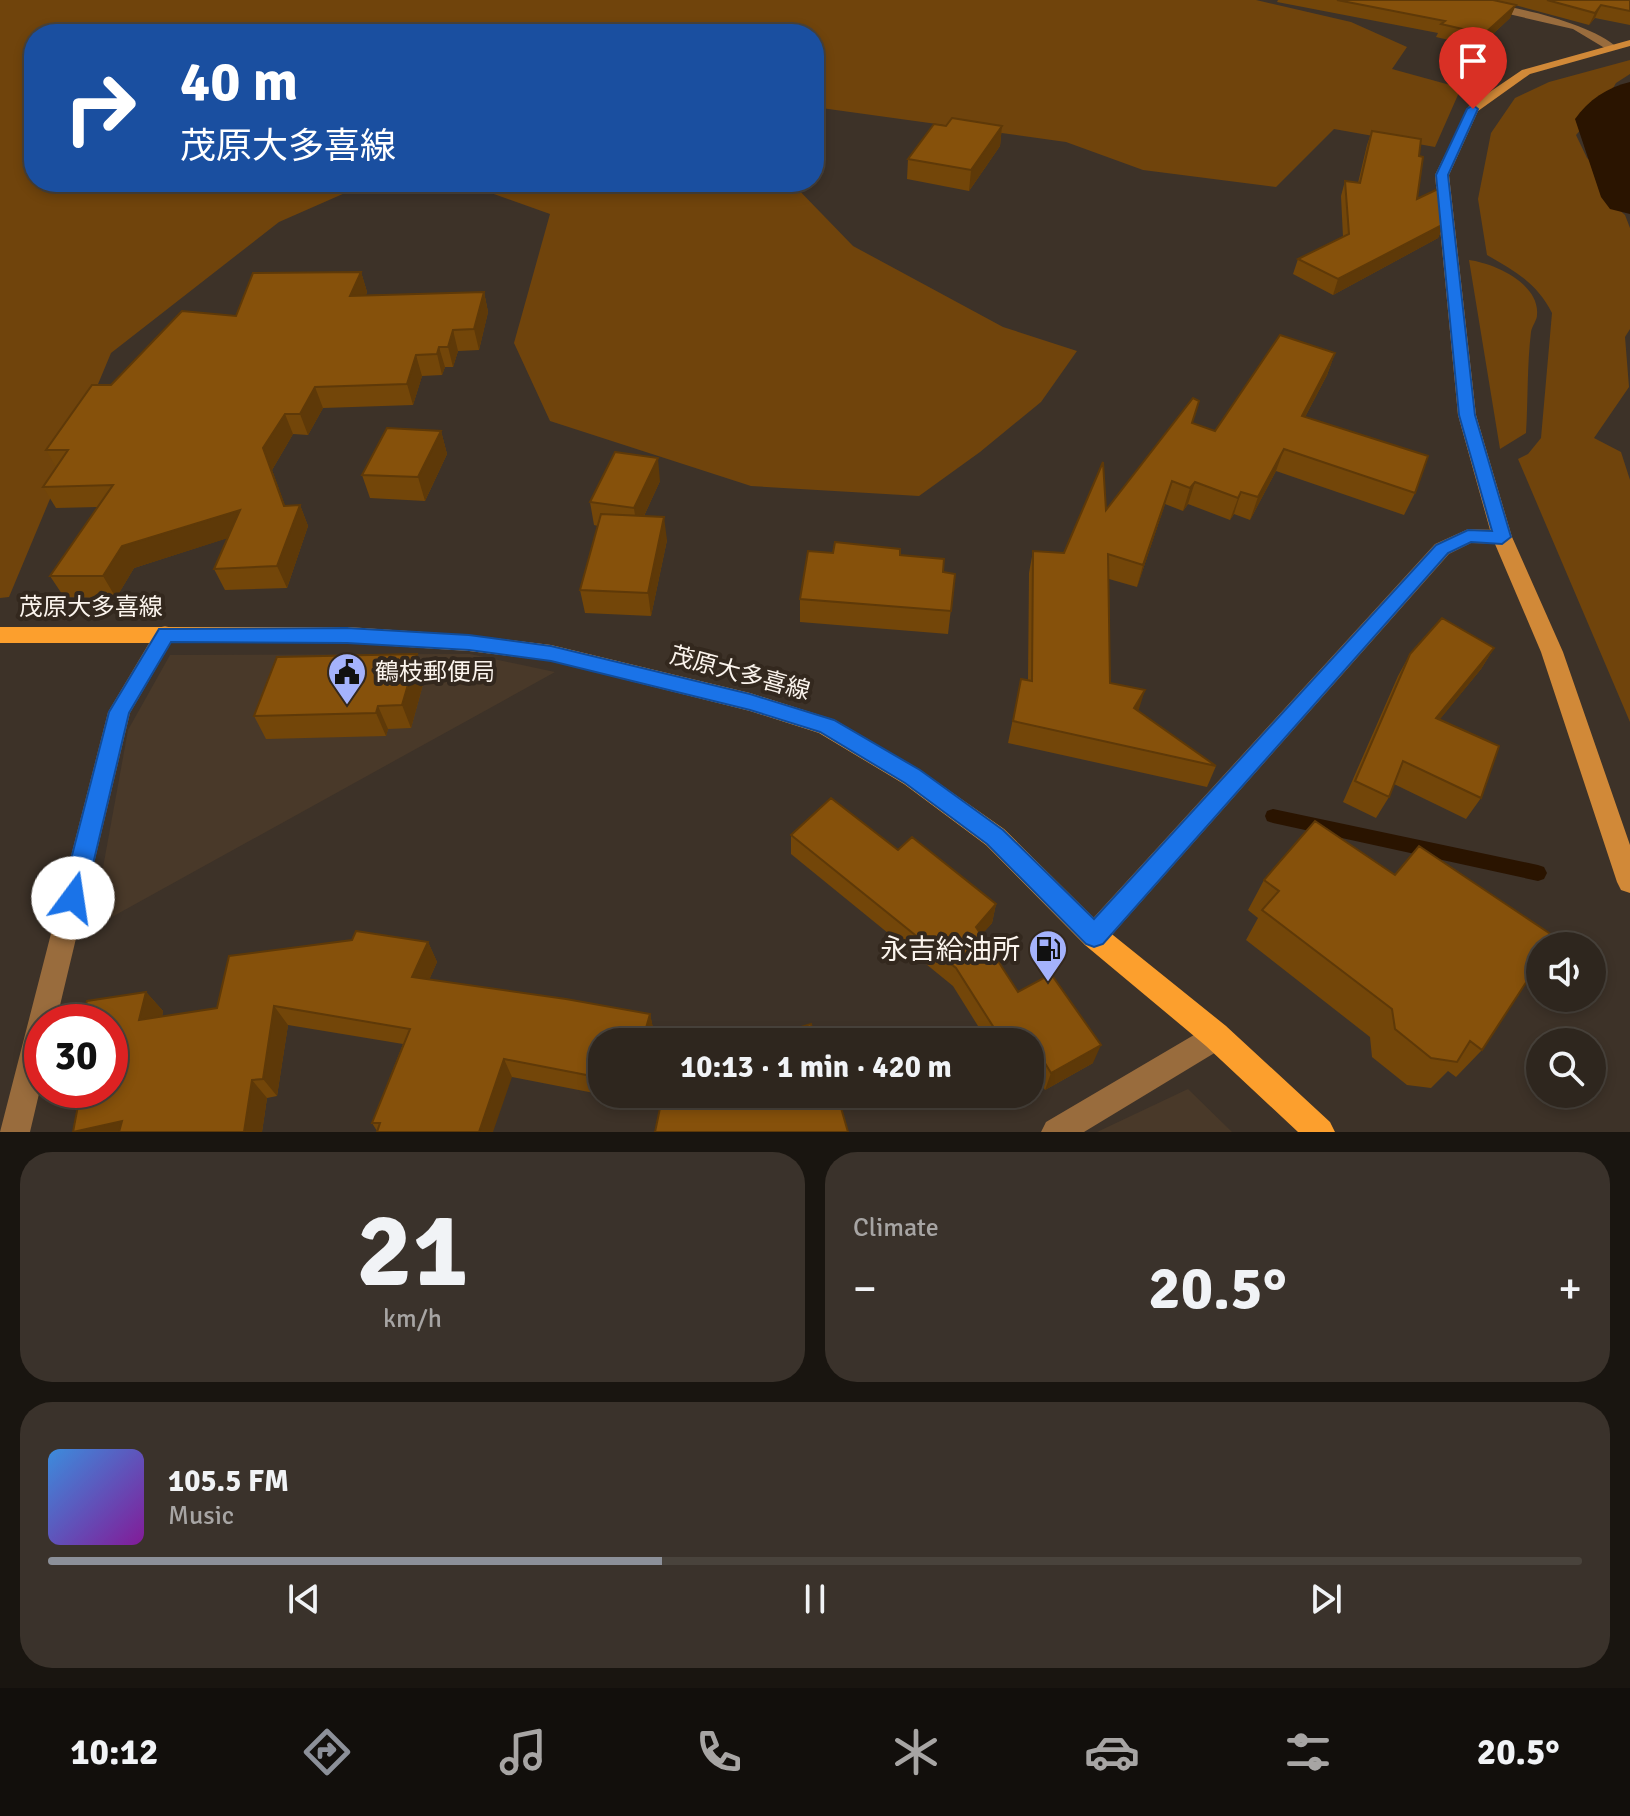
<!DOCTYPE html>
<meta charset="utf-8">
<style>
:root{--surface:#2e261e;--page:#3a322b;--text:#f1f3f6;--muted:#a7a5a4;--line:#49433c;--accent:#8c9099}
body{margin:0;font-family:Signika,"Noto Sans JP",sans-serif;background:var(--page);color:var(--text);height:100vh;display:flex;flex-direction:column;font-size:30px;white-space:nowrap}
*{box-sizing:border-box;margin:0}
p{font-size:26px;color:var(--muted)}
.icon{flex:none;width:44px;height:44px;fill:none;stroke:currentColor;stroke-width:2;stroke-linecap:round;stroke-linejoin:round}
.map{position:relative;height:1132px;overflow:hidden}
.panel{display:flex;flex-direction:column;gap:20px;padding:20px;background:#191510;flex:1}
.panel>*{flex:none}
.guide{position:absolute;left:24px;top:24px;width:800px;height:168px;border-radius:32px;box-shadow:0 4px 12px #0003,0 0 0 2px var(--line);background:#1a4fa0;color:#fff;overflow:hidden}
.tools{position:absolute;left:1526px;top:932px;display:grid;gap:16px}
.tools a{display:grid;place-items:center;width:80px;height:80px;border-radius:50%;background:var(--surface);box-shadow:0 4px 12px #0003,0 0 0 2px var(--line);font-size:40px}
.speed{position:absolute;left:24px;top:1004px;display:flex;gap:16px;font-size:40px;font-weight:700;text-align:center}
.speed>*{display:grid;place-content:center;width:104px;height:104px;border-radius:50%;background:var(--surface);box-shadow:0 4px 12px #0003,0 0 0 2px var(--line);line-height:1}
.speed .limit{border:12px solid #d22;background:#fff;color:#111}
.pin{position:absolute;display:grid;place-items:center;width:68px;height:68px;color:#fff;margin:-82px -34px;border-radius:50% 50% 50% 0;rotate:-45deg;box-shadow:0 0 8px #0007}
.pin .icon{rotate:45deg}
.me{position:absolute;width:88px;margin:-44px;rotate:14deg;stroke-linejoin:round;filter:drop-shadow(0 0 6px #0008)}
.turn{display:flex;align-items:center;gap:28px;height:168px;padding:0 24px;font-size:36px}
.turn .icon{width:104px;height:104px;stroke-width:2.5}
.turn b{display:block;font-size:56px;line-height:68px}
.big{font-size:60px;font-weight:700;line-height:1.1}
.panel .card{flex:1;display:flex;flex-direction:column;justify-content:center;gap:12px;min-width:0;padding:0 28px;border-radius:32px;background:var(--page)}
.panel .dial{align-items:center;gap:0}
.dial b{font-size:104px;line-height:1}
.song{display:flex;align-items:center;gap:24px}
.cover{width:96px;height:96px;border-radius:12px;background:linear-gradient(135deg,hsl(210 70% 55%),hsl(290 70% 35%))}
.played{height:8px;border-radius:4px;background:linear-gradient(90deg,var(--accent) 40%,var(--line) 40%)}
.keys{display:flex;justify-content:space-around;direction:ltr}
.heat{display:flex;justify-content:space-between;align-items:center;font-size:44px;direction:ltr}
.panel .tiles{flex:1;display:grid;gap:20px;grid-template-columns:1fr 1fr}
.card:last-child{grid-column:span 2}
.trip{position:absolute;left:588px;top:1028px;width:456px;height:80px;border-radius:32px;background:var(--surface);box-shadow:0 4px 12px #0003,0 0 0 2px var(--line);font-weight:700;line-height:80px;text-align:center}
.tab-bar{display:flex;height:128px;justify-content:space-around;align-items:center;background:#120f0c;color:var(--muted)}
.tab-bar .icon{width:56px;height:56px}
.tab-bar .selected{color:var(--accent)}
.tab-bar b{font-size:36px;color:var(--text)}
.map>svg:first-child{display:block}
.built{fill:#493929}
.green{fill:#70440c}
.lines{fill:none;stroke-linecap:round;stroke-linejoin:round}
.stream{fill:#2a1400;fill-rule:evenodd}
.river{fill:#2a1400;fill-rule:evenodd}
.street{fill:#996c3d;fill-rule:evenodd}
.secondary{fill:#d18938;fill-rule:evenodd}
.primary{fill:#fc9f2d;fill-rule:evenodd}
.wall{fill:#734609}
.shaded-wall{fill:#5e3908}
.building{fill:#86510b;stroke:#5e3908;stroke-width:2}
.route{fill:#1a73e8;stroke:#114b97;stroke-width:2}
.labels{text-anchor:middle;stroke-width:8;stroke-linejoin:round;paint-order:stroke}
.street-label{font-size:24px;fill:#fbf4ed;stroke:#33281e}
.poi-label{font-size:24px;fill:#fbf4ed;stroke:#33281e;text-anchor:start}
.near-poi-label{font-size:28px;fill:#fbf4ed;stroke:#33281e;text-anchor:end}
</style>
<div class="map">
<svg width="1630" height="1132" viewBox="0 0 1630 1132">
<rect width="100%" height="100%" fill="#3d3228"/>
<path class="built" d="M470,654l85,18 -463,256 36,-198 42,-75z
M1188,1089l44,43h-135z"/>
<path class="green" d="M0,0h1256l95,22 56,25 -15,22 69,19 -26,59 -101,-18 -58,58 -133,-17 -77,-28 -252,-35v-73h-780v148h336l-91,40 -168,131 -102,244 -9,1z
M1630,60v14l-14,9 -11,19 -29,33 11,23 7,6 15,37 16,14 5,13v101l-5,8 4,50 -35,51 27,14 9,28v242l-112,-263 10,-5 13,-16 11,-125c-15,-30 -37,-42 -65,-58l-9,-56 13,-66 24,-35 34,-16z
M1630,100v76l-20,-55 12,-17z
M460,182h331l62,64 150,81 74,24 -36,51 -61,50 -61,44 -168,-10 -201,-65 -36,-78 36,-129z
M1469,260c24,3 71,23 68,55 0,5 -5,11 -6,17 -4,33 -3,68 -5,101l-26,16z"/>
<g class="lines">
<path class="stream" d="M1273,809l265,56 6,2 3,6 -3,6 -6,2 -265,-58 -6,-2 -2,-5 2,-5z"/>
<path class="river" d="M1630,82v132l-20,-5 -9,-12 -26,-78c13,-19 33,-32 55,-37z"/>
<path class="street" d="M1448,0c44,0 137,19 170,48l-10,2 -35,-21z
M1468,529l34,1 10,7 -10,7 -31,-1 -22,11 -346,391 -9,3 -9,-3 -4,-9 4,-9 350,-383z
M165,626l7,2 4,6 -46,79 -74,309h-14v59l-12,51h-30l108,-420 50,-84z
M1216,1022l10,4 4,10 -4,10 -142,86h-43l5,-10z"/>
<path class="secondary" d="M1630,40v6l-100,28 -52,37 -29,64 27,240 36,122 51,115 67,193v48l-9,-3 -4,-8 -76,-230 -49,-115 -34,-122 -23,-240 34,-69 53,-36z"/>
<path class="primary" d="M0,627h347l122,8 82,10 199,48 85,27 85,50 84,59 99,98 123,99 104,96 5,10h-37l-92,-86 -121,-101 -99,-100 -82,-61 -85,-51 -69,-22 -199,-50 -82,-10 -122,-8h-347z"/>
</g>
<path class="wall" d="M1278,0h352v25l-35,-7 -6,7 -74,-20 -5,13 -31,29 -43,-10 2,-4 -161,-31z
M946,126h56l-2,20 -31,45 -62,-12 1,-20z
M1372,131l47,25 -2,43 27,25 -6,14 -105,57 -40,-21 5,-15 45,-22 -2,-41 4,-15 13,2 9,-38z
M361,272l6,20 -1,3 118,-3 4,20 -9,38 -21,1 -5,16h-8l-3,8 -20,1 -9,29 -90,3 -15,27 -15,-1 -21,36 13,36 15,-1 8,21 -21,62 -62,2 -11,-21 13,-31 -93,30 -18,30 -52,-1 -14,-21 48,-69 -42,1 -13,-21 13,-20 -10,-17 65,-65 125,-69z
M1335,353l-8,22 -22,42 110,76 -11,22 -128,-44 -26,49 -16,-6 -4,6 -42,-16 -5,7 -18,-7 -28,83 -28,-8 1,104 28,28 78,55 -9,21 -199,-44 13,-64 7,1 1,-107 4,-22 31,2 129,-130 22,8z
M441,431l6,23 -22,47 -55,-3 -8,-23z
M660,481l-16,35 23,24 -16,76 -66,-3 -5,-23 18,-64 -4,-1 -4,-23z
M833,553l67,2 43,17 12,2 -7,60 -148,-12v-23z
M1494,648l-13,21 -42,51 42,78 -15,21 -72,-35 -5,13 -13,21 -33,-16 55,-126 12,-22z
M417,654l8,23 -14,51 -23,1 -2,7 -120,3 -12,-23z
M791,835l107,15 98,54 -4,19 -11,12 37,57 75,71 -48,27 -14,-22h-1v-26h-42l-35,-56 -162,-132z
M1264,880l218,170 -26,27 -8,-6 -17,17 -24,-3 -35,-28 -2,-20 -124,-97 12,-22 -10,-8z
M428,942l9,20 -8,18 221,34 4,19 -52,9v52h35l-2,7 -123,-24 -135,54 -5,-8 31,-79 -115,-19 -11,71 -10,2 -5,34h-189l73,-140 17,19 -1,6 55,-9z"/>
<path class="shaded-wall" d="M1516,5l-6,13 -31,29 5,-13z
M1601,5l-6,13 -6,7 6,-12z
M1002,126l-2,20 -31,45 2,-21z
M1444,224l-6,14 -105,57 5,-16z
M361,272l6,20 -10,24 -7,-20z
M484,292l4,20 -9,38 -5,-21z
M453,330l5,21 -5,16 -5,-20z
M439,347l6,20 -3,8 -5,-21z
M1335,353l-8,22 -33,63 8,-22z
M416,355l6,21 -9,29 -6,-21z
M315,387l8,21 -15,27 -8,-21z
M285,414l8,20 -21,36 20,54 8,-19 8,21 -21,62 -10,-22 7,-60 -21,-58z
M441,431l6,23 -22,47 -7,-24z
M1284,449l-8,22 -26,49 8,-23z
M658,458l2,23 -23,50 -3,-23z
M1172,481l-7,23 -28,83 6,-22z
M1195,482l-7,22 -5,7 7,-23z
M1241,492l-7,22 -4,6 8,-22z
M240,510l10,21 -116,37 -18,30 -13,-22 19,-30z
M664,517l3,23 -16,76 -3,-23z
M1494,648l-13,21 -58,71 13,-22z
M417,654l8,23 -14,51 -9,-23z
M1145,690l-7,22 -4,-4z
M378,706l10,23 -2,7 -10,-23z
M996,904l-4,19 -20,23 4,-19z
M428,942l9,20 -15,34 -10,-19z
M146,992l17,19 -6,28 -18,-19z
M274,1006l14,19 -11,71 -14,-17z
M650,1014l4,19 -2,9h-10z
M1101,1045l-8,18 -48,27 6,-17z
M1037,1050l-6,18h-1v-14z
M504,1059l8,18 -19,55h-14z
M252,1080l15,18 -5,34h-18z
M122,1121l12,11h-61z"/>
<path class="building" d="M1337,0h156l23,5 -32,29 -43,-10 4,-3z
M1547,0h83v11l-29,-6 -6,8z
M952,118l50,8 -31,44 -63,-11 26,-35 12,2z
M1372,131l49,8 -2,17 4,1 -6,42 23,-11 4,36 -106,55 -40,-20 51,-25 -4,-53 15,2z
M361,272l-11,24 134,-4 -10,37 -21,1 -5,17h-9l-2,7 -21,1 -9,29 -92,3 -15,27h-15l-22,34 21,58 16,-1 -23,61 -63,3 26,-59 -118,36 -19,30h-53l63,-91 -70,2 25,-37h-22l46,-65h19l71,-74 54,5 17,-43z
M1280,335l55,18 -33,63 126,40 -13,37 -131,-44 -26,48 -17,-5 -3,6 -43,-16 -5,6 -18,-7 -29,84 -35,-11 2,129 35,7 -11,18 82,58 -203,-45 8,-42 11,2 1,-130 31,2 39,-91 3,48 87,-112 6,3 -7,22 23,8z
M387,428l54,3 -23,46 -56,-2z
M615,452l43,6 -24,50 -44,-6z
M601,514l63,3 -16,76 -68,-3z
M835,542l65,7v6l44,4 -1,13 12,2 -4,37 -151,-12 8,-48 25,2z
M1442,618l52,30 -58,70 63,28 -18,52 -78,-37 -14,36 -34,-16 55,-127z
M417,654l-15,51 -24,1 -2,7 -122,3 23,-59z
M831,798l67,52 14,-13 84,67 -20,23 42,65 33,-18 50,71 -50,28 -14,-23 -7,4v-12h-27l-47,-74 -165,-133z
M1315,821l80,54 24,-29 136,91 -6,9h-9v15l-58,89 -12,-9 -13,21 -26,-4 -36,-29 -3,-20 -130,-99 17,-19 -15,-11z
M356,931l72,11 -16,35 154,22 84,15 -8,28h-40v36l-98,-19 -25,73h-102l3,-9h-8l38,-94 -136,-23 -11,73 -11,1 -8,52h-125l3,-11 -49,11 8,-42h29v-68h-30l7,-21 59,-9 -7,28 78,-12 12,-52 123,-16z
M811,1024l3,12 6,-1 2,7h-72z
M663,1094h174l11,38h-193z"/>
<path class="route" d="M1473,105l5,4 -30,66 27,240 36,122 -9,7 -31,-2 -23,11 -345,391 -9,3 -8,-3 -99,-100 -82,-61 -85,-51 -70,-22 -199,-49 -82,-11 -122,-7 -176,-1 -42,71 -44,185 -4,7 -8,3 -8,-3 -4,-7 48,-186 50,-83 188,-1 122,7 82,11 199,48 84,26 86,50 83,60 91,89 342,-374 32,-15 24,1 -33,-116 -23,-240 31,-66z"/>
<defs>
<symbol id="civic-pin" viewBox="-11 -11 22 30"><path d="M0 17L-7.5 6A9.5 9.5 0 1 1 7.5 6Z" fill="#a4b2fc" stroke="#33281e"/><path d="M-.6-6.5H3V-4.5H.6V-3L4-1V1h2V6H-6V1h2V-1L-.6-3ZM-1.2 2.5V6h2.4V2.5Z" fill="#111"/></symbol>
<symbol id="fuel-pin" viewBox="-11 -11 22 30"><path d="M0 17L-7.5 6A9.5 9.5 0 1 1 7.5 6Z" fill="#a4b2fc" stroke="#33281e"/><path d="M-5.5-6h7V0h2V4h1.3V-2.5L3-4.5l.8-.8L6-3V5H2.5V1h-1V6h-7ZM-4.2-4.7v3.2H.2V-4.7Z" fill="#111"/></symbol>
</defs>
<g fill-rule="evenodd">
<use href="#civic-pin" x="325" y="650" width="44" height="60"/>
<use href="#fuel-pin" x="1026" y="927" width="44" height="60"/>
</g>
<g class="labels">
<g class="street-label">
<text x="91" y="615">茂原大多喜線</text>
<text transform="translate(740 673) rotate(15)" y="8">茂原大多喜線</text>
</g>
<g class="poi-label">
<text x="375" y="680">鶴枝郵便局</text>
</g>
<g class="near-poi-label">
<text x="1020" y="959">永吉給油所</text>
</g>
</g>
</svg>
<div class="tools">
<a><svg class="icon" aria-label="sound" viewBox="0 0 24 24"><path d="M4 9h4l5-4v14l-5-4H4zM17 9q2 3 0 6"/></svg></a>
<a><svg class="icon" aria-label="search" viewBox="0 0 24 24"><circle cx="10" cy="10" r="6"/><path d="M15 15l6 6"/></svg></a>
</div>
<div class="speed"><div class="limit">30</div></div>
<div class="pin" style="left:1473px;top:109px;background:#d93025"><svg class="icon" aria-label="arrive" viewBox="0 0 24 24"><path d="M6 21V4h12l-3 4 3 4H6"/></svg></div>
<svg class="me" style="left:73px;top:898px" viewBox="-20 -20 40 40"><circle r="19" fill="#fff"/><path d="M0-13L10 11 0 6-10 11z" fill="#1a73e8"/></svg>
<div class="trip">10:13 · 1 min · 420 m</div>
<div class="guide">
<div class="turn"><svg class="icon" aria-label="right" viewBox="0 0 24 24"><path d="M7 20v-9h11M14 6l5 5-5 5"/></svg><div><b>40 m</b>茂原大多喜線</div></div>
</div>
</div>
<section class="panel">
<div class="tiles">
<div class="card dial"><b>21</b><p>km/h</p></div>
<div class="card"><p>Climate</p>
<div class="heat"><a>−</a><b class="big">20.5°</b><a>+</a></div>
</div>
<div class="card">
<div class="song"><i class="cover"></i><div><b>105.5 FM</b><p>Music</p></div></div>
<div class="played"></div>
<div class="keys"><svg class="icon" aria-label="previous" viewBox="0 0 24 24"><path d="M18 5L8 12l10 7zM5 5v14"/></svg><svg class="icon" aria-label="pause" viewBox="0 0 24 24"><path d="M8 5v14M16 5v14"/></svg><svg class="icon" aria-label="next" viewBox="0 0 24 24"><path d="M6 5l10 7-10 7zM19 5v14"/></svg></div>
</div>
</div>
</section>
<nav class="tab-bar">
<b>10:12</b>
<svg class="icon selected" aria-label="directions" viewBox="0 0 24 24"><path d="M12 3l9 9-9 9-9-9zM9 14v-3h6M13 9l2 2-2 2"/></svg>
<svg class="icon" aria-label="music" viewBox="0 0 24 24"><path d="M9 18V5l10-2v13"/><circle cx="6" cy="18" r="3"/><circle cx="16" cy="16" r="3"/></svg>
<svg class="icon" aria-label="phone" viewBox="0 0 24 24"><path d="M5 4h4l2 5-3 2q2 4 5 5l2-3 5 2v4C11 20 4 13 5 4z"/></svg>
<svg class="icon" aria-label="climate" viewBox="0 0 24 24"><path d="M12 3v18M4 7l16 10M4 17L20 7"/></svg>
<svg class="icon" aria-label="car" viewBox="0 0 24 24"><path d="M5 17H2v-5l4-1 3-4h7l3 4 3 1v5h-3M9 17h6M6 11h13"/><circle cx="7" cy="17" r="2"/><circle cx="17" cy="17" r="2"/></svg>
<svg class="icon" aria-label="filters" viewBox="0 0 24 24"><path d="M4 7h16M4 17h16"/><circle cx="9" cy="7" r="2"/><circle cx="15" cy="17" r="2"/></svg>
<b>20.5°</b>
</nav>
